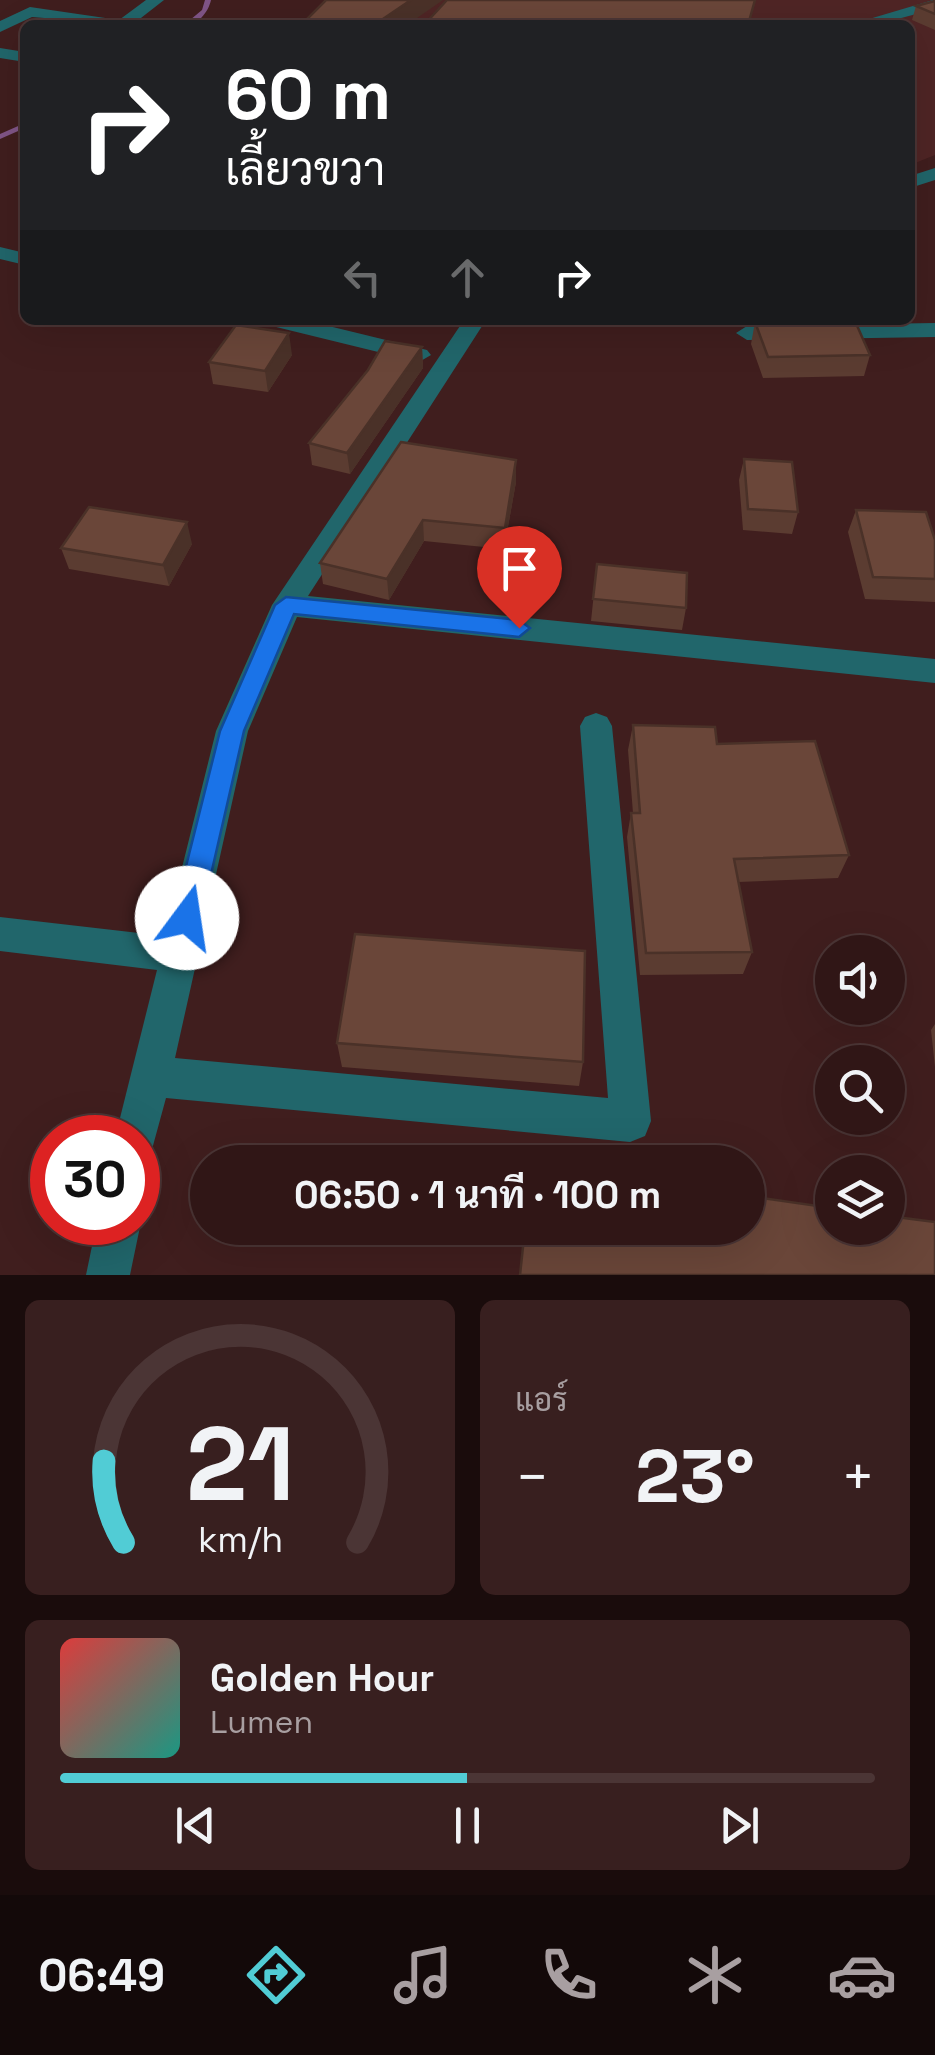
<!DOCTYPE html>
<html lang="th">
<meta charset="utf-8">
<style>
:root{--surface:#301616;--page:#381f1f;--text:#f1f3f6;--muted:#a89fa1;--line:#4b3535;--accent:#51ccd5}
body{margin:0;font-family:"Space Grotesk",Sarabun,sans-serif;background:var(--page);color:var(--text);height:100vh;display:flex;flex-direction:column;font-size:38px;white-space:nowrap}
*{box-sizing:border-box;margin:0}
p{font-size:32px;color:var(--muted)}
.icon{flex:none;width:55px;height:55px;fill:none;stroke:currentColor;stroke-width:2;stroke-linecap:round;stroke-linejoin:round}
.map{position:relative;height:1275px;overflow:hidden}
.panel{display:flex;flex-direction:column;gap:25px;padding:25px;background:#1a0c0c;flex:1}
.panel>*{flex:none}
.banner{position:absolute;left:20px;top:20px;width:895px;height:305px;border-radius:15px;box-shadow:0 10px 40px #0002,0 0 0 2px var(--line);background:#202124;color:#fff;overflow:hidden}
.buttons{position:absolute;left:815px;top:935px;display:grid;gap:20px}
.buttons a{display:grid;place-items:center;width:90px;height:90px;border-radius:50%;background:var(--surface);box-shadow:0 10px 40px #0002,0 0 0 2px var(--line);font-size:50px}
.speed{position:absolute;left:30px;top:1115px;display:flex;gap:20px;font-size:50px;font-weight:700;text-align:center}
.speed>*{display:grid;place-content:center;width:130px;height:130px;border-radius:50%;background:var(--surface);box-shadow:0 10px 40px #0002,0 0 0 2px var(--line);line-height:1}
.speed .limit{border:15px solid #d22;background:#fff;color:#111}
.pin{position:absolute;display:grid;place-items:center;width:85px;height:85px;color:#fff;margin:-102px -42px;border-radius:50% 50% 50% 0;rotate:-45deg;box-shadow:0 0 10px #0007}
.pin .icon{rotate:45deg}
.me{position:absolute;width:110px;margin:-55px;rotate:14deg;stroke-linejoin:round;filter:drop-shadow(0 0 8px #0008)}
.turn{display:flex;align-items:center;gap:35px;height:210px;padding:0 40px;font-size:45px}
.turn .icon{width:130px;height:130px;stroke-width:2.5}
.turn b{display:block;font-size:70px;line-height:85px}
.lanes{display:flex;align-items:center;height:95px;padding:0 40px;background:#0003;justify-content:center;gap:50px;direction:ltr}
.lanes .off{opacity:.35}
.big{font-size:75px;font-weight:700;line-height:1.1}
.panel .widget{flex:1;display:flex;flex-direction:column;justify-content:center;gap:15px;min-width:0;padding:0 35px;border-radius:15px;background:var(--page)}
.panel .dial{align-items:center;gap:0}
.dial svg{height:260px;overflow:visible;fill:none;stroke:var(--line);stroke-width:7;stroke-linecap:round;text-anchor:middle}
.dial text{fill:var(--text);stroke:none}
.song{display:flex;align-items:center;gap:30px}
.cover{width:120px;height:120px;border-radius:15px;background:linear-gradient(135deg,hsl(0 70% 55%),hsl(170 70% 35%))}
.played{height:10px;border-radius:5px;background:linear-gradient(90deg,var(--accent) 50%,var(--line) 50%)}
.keys{display:flex;justify-content:space-around;direction:ltr}
.heat{display:flex;justify-content:space-between;align-items:center;font-size:55px;direction:ltr}
.panel .tiles{flex:1;display:grid;gap:25px;grid-template-columns:1fr 1fr}
.widget:last-child{grid-column:span 2}
.trip{position:absolute;left:190px;top:1145px;width:575px;height:100px;border-radius:50px;background:var(--surface);box-shadow:0 10px 40px #0002,0 0 0 2px var(--line);font-weight:700;line-height:100px;text-align:center}
.tab-bar{display:flex;height:160px;justify-content:space-around;align-items:center;background:#130909;color:var(--muted)}
.tab-bar .icon{width:70px;height:70px}
.tab-bar .active{color:var(--accent)}
.tab-bar b{font-size:45px;color:var(--text)}
.map>svg:first-child{display:block}
.built{fill:#4f2525}
.lines{fill:none;stroke-linecap:round;stroke-linejoin:round}
.stream{fill:#805587;fill-rule:evenodd}
.minor{fill:#21666b;fill-rule:evenodd}
.wall{fill:#5b3c31}
.shaded-wall{fill:#4a3128}
.building{fill:#6a4639;stroke:#4a3128;stroke-width:2.5}
.route{fill:#1a73e8;stroke:#114b97;stroke-width:2.5}
</style>
<div class="map">
<svg width="935" height="1275" viewBox="0 0 935 1275">
<rect width="100%" height="100%" fill="#401e1e"/>
<path class="built" d="M380,0h555v155l-25,10v-140h-523z"/>
<g class="lines">
<path class="stream" d="M205,0h6c-3,13 -13,25 -27,25l18,-15z
M25,123v5l-25,11v-5z"/>
<path class="minor" d="M146,0h18l-32,25 -100,-8 -32,15v-11l30,-14 89,13z
M933,0l2,9 -60,16h-26z
M0,48l25,4v10l-25,-4z
M935,168v12l-25,8v-12z
M0,247l25,6v12l-25,-6z
M265,320h39l123,30 4,5 -12,7 -151,-37z
M464,320h22l-178,276 627,63v24l-638,-66 -49,114 -73,327 433,40 -28,-372 5,-9 11,-4 11,4 5,9 39,395 -6,15 -15,6 -464,-44 -15,55 -13,5v-20h-23l42,-168 -157,-19v-34l165,19 51,-205 56,-126z
M935,323v14l-188,3 -11,-7 11,-7z
M138,1214l3,8 -11,53h-44l11,-53h41z"/>
</g>
<path class="wall" d="M935,1v29l-23,-10 4,-14z
M755,322l115,33 -6,21 -101,2 -12,-34z
M422,347l1,21 -73,106 -38,-9 -3,-22z
M292,355l-24,37 -55,-8 -4,-22z
M744,459l54,53 -6,22 -49,-4 -4,-50z
M516,460v22l-12,67 -80,-8 -35,59 -66,-16 -3,-21z
M856,510l79,30v62l-70,-3 -17,-67z
M192,544l-23,42 -100,-17 -8,-21z
M597,564l89,44 -4,22 -91,-9z
M633,725l84,19 132,111 -11,23 -100,4 14,70 -9,22 -103,1 -13,-138 4,-24h2l-5,-63z
M935,1024v43l-4,-37z
M337,1043l246,19 -4,24 -237,-19z"/>
<path class="shaded-wall" d="M411,0h32l-36,25h-33z
M289,333l3,22 -24,37 -3,-21z
M422,347l1,21 -73,106 -3,-21z
M516,460v22l-12,67 1,-21z
M423,520l1,21 -35,59 -2,-21z
M187,522l5,22 -23,42 -6,-21z"/>
<path class="building" d="M326,0h85l-37,25h-73z
M447,0h308l-7,25h-324z
M935,1v13l-19,-8z
M855,321l15,34 -102,2 -13,-35z
M236,325l53,8 -24,38 -56,-9z
M385,341l37,6 -75,106 -38,-10 59,-73z
M401,442l115,18 -11,68 -82,-8 -36,59 -67,-16z
M744,459l48,3 6,50 -50,-3z
M89,507l98,15 -24,43 -102,-17z
M856,510l70,2 9,28v39l-62,-2z
M597,564l90,9 -1,35 -93,-9z
M633,725l82,2 2,17 98,-3 34,114 -115,4 18,93 -106,1 -15,-140h9z
M355,934l230,17 -2,111 -246,-19z
M748,1196l84,12v20h56v-12l47,6v53h-415l5,-47h223z"/>
<path class="route" d="M286,597l233,23 11,8 -11,9 -225,-23 -50,117 -43,187 -4,8 -10,4 -10,-4 -4,-8 47,-187 55,-126z"/>
</svg>
<div class="buttons">
<a><svg class="icon" aria-label="sound" viewBox="0 0 24 24"><path d="M4 9h4l5-4v14l-5-4H4zM17 9q2 3 0 6"/></svg></a>
<a><svg class="icon" aria-label="search" viewBox="0 0 24 24"><circle cx="10" cy="10" r="6"/><path d="M15 15l6 6"/></svg></a>
<a><svg class="icon" aria-label="layers" viewBox="0 0 24 24"><path d="M12 4l9 5-9 5-9-5zM3 14l9 5 9-5"/></svg></a>
</div>
<div class="speed"><div class="limit">30</div></div>
<div class="pin" style="left:519px;top:628px;background:#d93025"><svg class="icon" aria-label="arrive" viewBox="0 0 24 24"><path d="M6 21V4h12l-3 4 3 4H6"/></svg></div>
<svg class="me" style="left:187px;top:918px" viewBox="-20 -20 40 40"><circle r="19" fill="#fff"/><path d="M0-13L10 11 0 6-10 11z" fill="#1a73e8"/></svg>
<div class="trip">06:50 · 1 นาที · 100 m</div>
<div class="banner">
<div class="turn"><svg class="icon" aria-label="right" viewBox="0 0 24 24"><path d="M7 20v-9h11M14 6l5 5-5 5"/></svg><div><b>60 m</b>เลี้ยวขวา</div></div>
<div class="lanes"><svg class="icon off" aria-label="left" viewBox="0 0 24 24"><path d="M17 20v-9H6M10 6l-5 5 5 5"/></svg><svg class="icon off" aria-label="ahead" viewBox="0 0 24 24"><path d="M12 20V5M6 11l6-6 6 6"/></svg><svg class="icon" aria-label="right" viewBox="0 0 24 24"><path d="M7 20v-9h11M14 6l5 5-5 5"/></svg></div>
</div>
</div>
<section class="panel">
<div class="tiles">
<div class="widget dial"><svg viewBox="0 0 100 80">
<path d="M14 69A42 42 0 1 1 86 69"/>
<path d="M14 69A42 42 0 0 1 8 44" stroke="#51ccd5"/>
<text x="50" y="56" font-size="32" font-weight="700">21</text>
<text x="50" y="72" font-size="11">km/h</text>
</svg></div>
<div class="widget"><p>แอร์</p>
<div class="heat"><a>−</a><b class="big">23°</b><a>+</a></div>
</div>
<div class="widget">
<div class="song"><i class="cover"></i><div><b>Golden Hour</b><p>Lumen</p></div></div>
<div class="played"></div>
<div class="keys"><svg class="icon" aria-label="previous" viewBox="0 0 24 24"><path d="M18 5L8 12l10 7zM5 5v14"/></svg><svg class="icon" aria-label="pause" viewBox="0 0 24 24"><path d="M8 5v14M16 5v14"/></svg><svg class="icon" aria-label="next" viewBox="0 0 24 24"><path d="M6 5l10 7-10 7zM19 5v14"/></svg></div>
</div>
</div>
</section>
<nav class="tab-bar">
<b>06:49</b>
<svg class="icon active" aria-label="directions" viewBox="0 0 24 24"><path d="M12 3l9 9-9 9-9-9zM9 14v-3h6M13 9l2 2-2 2"/></svg>
<svg class="icon" aria-label="music" viewBox="0 0 24 24"><path d="M9 18V5l10-2v13"/><circle cx="6" cy="18" r="3"/><circle cx="16" cy="16" r="3"/></svg>
<svg class="icon" aria-label="phone" viewBox="0 0 24 24"><path d="M5 4h4l2 5-3 2q2 4 5 5l2-3 5 2v4C11 20 4 13 5 4z"/></svg>
<svg class="icon" aria-label="climate" viewBox="0 0 24 24"><path d="M12 3v18M4 7l16 10M4 17L20 7"/></svg>
<svg class="icon" aria-label="car" viewBox="0 0 24 24"><path d="M5 17H2v-5l4-1 3-4h7l3 4 3 1v5h-3M9 17h6M6 11h13"/><circle cx="7" cy="17" r="2"/><circle cx="17" cy="17" r="2"/></svg>
</nav>
